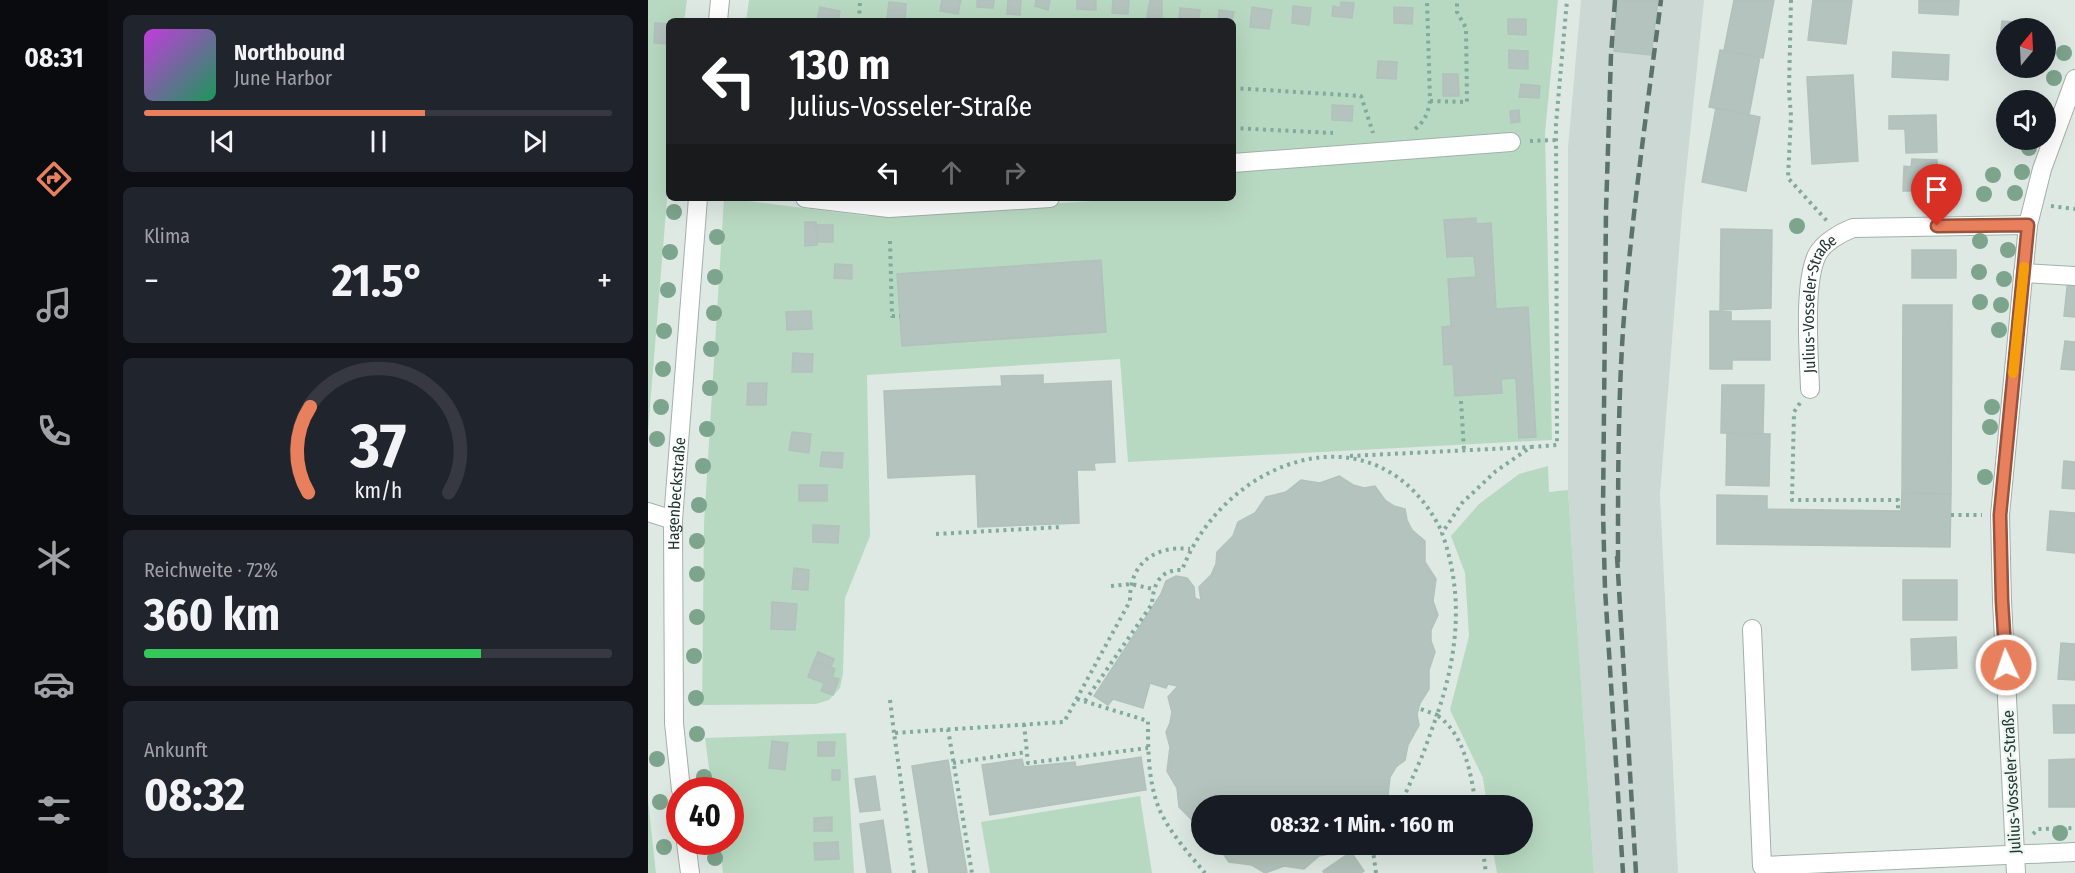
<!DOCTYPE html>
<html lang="de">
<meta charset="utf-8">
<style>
:root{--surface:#171b24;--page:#20242c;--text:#f1f3f6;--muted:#9ea1a6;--line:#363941;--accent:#e87f5d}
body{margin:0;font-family:"Fira Sans Condensed",sans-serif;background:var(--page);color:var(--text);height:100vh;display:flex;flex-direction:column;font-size:22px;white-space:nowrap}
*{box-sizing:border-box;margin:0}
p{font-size:20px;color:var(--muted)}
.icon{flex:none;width:33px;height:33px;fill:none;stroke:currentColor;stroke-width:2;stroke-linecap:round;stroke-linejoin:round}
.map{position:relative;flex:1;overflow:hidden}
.sheet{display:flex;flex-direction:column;gap:15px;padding:15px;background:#0d0f14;width:540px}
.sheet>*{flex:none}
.guide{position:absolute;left:18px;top:18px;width:570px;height:183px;border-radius:9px;box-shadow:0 6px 24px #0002;background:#202124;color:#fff;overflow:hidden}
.needle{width:39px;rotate:18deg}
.buttons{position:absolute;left:1348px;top:18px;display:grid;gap:12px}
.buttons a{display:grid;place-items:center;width:60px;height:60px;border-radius:50%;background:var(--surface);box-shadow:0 6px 24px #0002;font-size:30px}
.speed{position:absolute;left:18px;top:777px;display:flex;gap:12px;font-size:30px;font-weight:700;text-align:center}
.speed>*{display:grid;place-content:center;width:78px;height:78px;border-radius:50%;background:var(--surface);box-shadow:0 6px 24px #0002;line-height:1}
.speed .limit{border:9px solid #d22;background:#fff;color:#111}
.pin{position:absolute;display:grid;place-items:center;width:51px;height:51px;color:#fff;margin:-62px -26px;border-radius:50% 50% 50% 0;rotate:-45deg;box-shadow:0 0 6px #0007}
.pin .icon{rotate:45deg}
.me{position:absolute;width:66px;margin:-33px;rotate:357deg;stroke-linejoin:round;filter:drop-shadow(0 0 4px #0008)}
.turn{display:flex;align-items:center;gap:21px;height:126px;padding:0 24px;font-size:27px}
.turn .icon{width:78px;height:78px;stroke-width:2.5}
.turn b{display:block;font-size:42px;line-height:51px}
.lanes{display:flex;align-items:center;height:57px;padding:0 24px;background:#0003;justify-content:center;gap:30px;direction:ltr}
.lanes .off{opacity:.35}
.big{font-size:45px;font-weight:700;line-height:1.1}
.sheet .card{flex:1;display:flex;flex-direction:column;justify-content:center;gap:9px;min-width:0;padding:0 21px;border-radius:9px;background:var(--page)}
.sheet .dial{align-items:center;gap:0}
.dial svg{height:156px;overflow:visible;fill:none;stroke:var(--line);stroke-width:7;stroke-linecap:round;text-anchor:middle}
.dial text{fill:var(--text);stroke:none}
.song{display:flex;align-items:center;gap:18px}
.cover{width:72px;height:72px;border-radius:9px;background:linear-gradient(135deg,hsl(290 70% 55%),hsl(150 70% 35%))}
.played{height:6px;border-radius:3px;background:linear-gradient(90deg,var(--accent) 60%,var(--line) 60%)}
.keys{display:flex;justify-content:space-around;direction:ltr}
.heat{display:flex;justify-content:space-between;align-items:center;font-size:33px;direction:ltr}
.charge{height:9px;border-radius:4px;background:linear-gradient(90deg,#34c759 72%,var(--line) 0)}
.trip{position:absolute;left:543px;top:795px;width:342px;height:60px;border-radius:30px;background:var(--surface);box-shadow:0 6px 24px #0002;font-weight:700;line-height:60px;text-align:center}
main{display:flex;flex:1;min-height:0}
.tab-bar{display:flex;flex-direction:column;width:108px;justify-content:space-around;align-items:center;background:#090b0e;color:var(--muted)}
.tab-bar .icon{width:42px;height:42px}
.tab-bar .active{color:var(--accent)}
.tab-bar b{font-size:27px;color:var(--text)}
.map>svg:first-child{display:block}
.built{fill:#ccd8d3}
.green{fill:#b8d9c1}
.building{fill:#b4c3bd;stroke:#b1c1bb;stroke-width:1.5}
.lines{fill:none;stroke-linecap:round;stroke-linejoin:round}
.minor-casing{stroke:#a2b0ab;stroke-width:20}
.path{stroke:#80aa9d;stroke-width:4;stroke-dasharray:3 4.5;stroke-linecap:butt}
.minor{stroke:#fff;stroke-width:18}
.rail{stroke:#5b736c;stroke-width:4.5;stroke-dasharray:12 6;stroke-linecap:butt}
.tree{fill:#7da48d}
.route-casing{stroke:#97533c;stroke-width:15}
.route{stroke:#e87f5d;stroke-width:10}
.slow{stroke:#f59e0b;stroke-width:10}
.labels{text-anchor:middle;stroke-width:4.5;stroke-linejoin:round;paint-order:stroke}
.street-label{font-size:16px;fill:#213731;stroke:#eef6f2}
</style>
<main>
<nav class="tab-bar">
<b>08:31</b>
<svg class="icon active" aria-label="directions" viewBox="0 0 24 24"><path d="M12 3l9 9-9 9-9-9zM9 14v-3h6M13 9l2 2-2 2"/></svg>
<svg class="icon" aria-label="music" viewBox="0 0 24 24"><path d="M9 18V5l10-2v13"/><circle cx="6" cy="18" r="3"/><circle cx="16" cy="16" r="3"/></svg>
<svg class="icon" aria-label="phone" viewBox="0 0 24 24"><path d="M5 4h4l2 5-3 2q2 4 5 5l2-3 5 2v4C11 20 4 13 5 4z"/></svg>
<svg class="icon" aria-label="climate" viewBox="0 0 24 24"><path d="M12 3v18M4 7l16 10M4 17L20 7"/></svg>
<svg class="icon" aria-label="car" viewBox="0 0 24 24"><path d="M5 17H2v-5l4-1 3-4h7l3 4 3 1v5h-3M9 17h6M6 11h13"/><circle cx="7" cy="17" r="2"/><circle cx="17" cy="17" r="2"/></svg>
<svg class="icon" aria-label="filters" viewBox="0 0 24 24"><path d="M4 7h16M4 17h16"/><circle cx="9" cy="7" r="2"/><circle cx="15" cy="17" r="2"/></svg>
</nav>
<section class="sheet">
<div class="card">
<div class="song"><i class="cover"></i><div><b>Northbound</b><p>June Harbor</p></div></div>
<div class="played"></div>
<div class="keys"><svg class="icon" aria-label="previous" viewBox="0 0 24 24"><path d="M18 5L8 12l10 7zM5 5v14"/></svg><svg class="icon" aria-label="pause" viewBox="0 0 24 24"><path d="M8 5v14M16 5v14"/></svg><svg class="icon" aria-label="next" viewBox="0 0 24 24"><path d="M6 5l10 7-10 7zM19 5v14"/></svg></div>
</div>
<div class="card"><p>Klima</p>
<div class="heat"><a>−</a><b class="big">21.5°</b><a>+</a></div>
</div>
<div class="card dial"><svg viewBox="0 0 100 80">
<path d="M14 69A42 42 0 1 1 86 69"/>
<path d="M14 69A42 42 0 0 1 15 25" stroke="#e87f5d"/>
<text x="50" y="56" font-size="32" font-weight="700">37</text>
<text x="50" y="72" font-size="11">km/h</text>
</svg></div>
<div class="card"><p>Reichweite · 72%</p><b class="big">360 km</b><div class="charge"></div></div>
<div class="card"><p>Ankunft</p><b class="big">08:32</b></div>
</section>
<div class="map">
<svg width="1427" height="873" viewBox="0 0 1427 873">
<rect width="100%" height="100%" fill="#dee9e4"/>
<path class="built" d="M933,0h123l-22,212 -22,283 18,378h-84l-26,-383v-342z"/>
<path class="green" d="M0,0h39l-3,21h-15v154l-21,256z
M101,0h809l-13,133 7,307 -424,22 -8,-103 -253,16 3,161 -25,62 -2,75 -3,15 -11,12 -13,4 -114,1 2,-181 20,-326 142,18 242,-16v-2h125v-177h-487z
M900,466l1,26 19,-2 26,383h-97l-5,-28 30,-1v-38l-35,-1 -4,-27 -33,-68 19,-74 -4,-63 -14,-37 28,-32 40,-30z
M198,733l8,140h-131l-4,-31h11v-52h-18l-7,-52z
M492,796l12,77h-162l-9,-51z
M0,800l8,73h-8z"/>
<path class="building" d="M294,0h19l-3,14 -18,-3z
M329,0h17l-1,8 -16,-1z
M360,0h13l-1,15 -13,-1z
M388,0h14l-2,10 -13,-4z
M429,0h19v10l-19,-1z
M465,0h16l-1,14 -16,-1z
M502,0h12v18l-15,-1z
M969,0h41l-7,55 -37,-4z
M1086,0h40l-11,58 -39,-8z
M1165,0h39l-6,44 -38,-4z
M1271,0h40l-1,15 -39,-2z
M241,2l17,2 -1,16 -18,-1z
M693,2l13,1 -2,15 -20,-2 1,-10 7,2z
M645,6l18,2 -2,17 -17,-2z
M172,7l20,4 -2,10h-21z
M604,7l20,3 -3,19 -19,-2z
M746,7l19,1 -1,16 -18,-1z
M532,8l20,2 -2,11h-19z
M571,10l15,2 -2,9h-14z
M860,19h18v16l-18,-1z
M1354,21l24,2v5h-19v12l-7,-1z
M7,23l14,1v20l-15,-1z
M861,50l19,1v18l-19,-1z
M1072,50l40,7 -11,58 -40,-8z
M1245,52l56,3 -1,25 -56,-3z
M730,61l19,1 -1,17 -19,-1z
M795,74h15l1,22h-16z
M1205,75l5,86 -46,3 -5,-87z
M873,84l19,2 -1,12 -20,-1z
M684,105l21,1 -1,15 -20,-1z
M1068,108l44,9 -14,74 -44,-9z
M871,110l1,12 -9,1 -1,-12z
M1288,115l1,37 -31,1 -1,-24h-16v-13z
M1264,159l25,1v16h4v15h-38l1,-25 7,1z
M828,218v6l15,-1 5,86 32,-2 8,130 -17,1 -3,-60 -15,1 1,14 -47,3 -2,-32 -9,1 -2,-38 9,-1 -3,-47 28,-2 -2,-21 -27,1 -3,-37z
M157,222h11l1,23 -12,1z
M168,225h17v17h-16z
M1073,229l51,1 -1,78 -51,2z
M1264,250h44v28h-44z
M453,260l5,72 -204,14 -5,-72z
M187,264l17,1v14l-18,-1z
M1420,278h7v39l-11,-1z
M1255,305h49l-1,189 -49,-1z
M163,311l1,18 -25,1 -1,-18z
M1062,311l21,1v9h39v39h-38v9h-22z
M1417,341l10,1v28l-14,-1z
M145,353l20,1 -1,18h-20z
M395,375v9l68,-3 4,81 -21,1 1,7h-18l2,53 -101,4 -2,-53 -88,4 -4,-87 118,-5 -1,-10z
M100,383h19l-1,22h-19z
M1074,385h42l-1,49 -42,-1z
M144,432l19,2 -2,19 -20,-3z
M1079,433l43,1 -1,52 -43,-1z
M174,452l21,1 -1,15 -22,-2z
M1416,461l11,1v27l-13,-1z
M691,476l14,9 11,3 11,-2 10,14 9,6 11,3 2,11 5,10 13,11v21l11,17 -3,22 5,14 -7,15v11l4,11 -6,18v19l-9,14 -3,11 2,11 -11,20 -3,15 -9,7 -6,10 -2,18 -13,11h-173v35l-3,-1 -6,-19 -14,-14 -2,-19 -10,-17 3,-24 -4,-15 4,-9 2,-11 -4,-15 10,-11 -10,-2 -2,4 -16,-5 -7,25 -30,-9 -5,6 -14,-9 67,-102 5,-13 10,-5 11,2 7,9 1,11 6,3 -2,-14 12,-12 5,-11 1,-12 16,-16 5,-14 17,-9 11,-16 20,-5 15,-12 19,3z
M151,485h28v16h-28z
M1254,493l49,1 -1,53 -233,-3v-49l50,1v13l134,2z
M1402,511l25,2v40l-28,-3z
M165,525l26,1 -1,17 -25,-1z
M146,568l15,2 -1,20 -16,-1z
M1255,580h54v40h-54z
M124,602l25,2 -2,26 -24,-1z
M1308,637l1,31 -45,2 -1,-31z
M1413,643l14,1v36l-17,-1z
M170,652l16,7 -3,8 -17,-6z
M166,661l21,8 -3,8 7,2 -6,16 -12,-4 3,-8 -16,-6z
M1405,705h22v28h-21z
M124,741l16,2 -3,27 -16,-2z
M170,742h17l-1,14h-16z
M493,757l5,33 -156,25 -8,-50 40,-6 2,8 51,-5 1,5z
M1427,759v48h-26v-47z
M300,760l19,113h-38l-17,-107z
M184,770h8v10h-8z
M227,776l5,34 -20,2 -5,-33z
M184,817v14h-18v-13z
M235,820l8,53h-24l-7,-49z
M190,842l1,17 -24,1 -1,-17z
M564,844h130l-4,8 -19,4 -15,13 -20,-3 -19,7 -13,-8 -23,-3 -7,-10z
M703,852l13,19 -3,2h-37l-1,-2z"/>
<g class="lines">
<defs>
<g id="minor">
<path d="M70,21l2,-21"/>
<path d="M585,163l278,-21"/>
<path d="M157,198l84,10 161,-10"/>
<path d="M1375,273l52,3"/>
<path id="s1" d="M1162,389c-1,-34 -7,-105 7,-134 6,-12 23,-22 36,-27l175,-3"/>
<path d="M0,512l25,8"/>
<path d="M1104,629l10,237 313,-14"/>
<path id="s2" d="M33,790l-7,-67 -1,-203 25,-322"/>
<path d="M38,842l4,31"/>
<path d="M1368,873l-14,-272 -2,-86 28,-290 14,-56 33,-90"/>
</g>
</defs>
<use href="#minor" class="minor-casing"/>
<path class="path" d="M1143,0l-2,90 2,26 -3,62 39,43
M211,21l1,-21
M585,88l128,8 12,37
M782,101l37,1 -1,-74 -9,-16v-12
M585,128l100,5
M767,129c10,-8 13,-16 15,-28l-3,-101
M882,141l26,-1
M1403,206l24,3
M242,241l2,75h8
M813,401l3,49
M1152,403l-6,9 -2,88h106v11
M702,456l181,-9
M1303,515h31
M288,534l126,-7
M463,586l20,-2 22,5
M429,699l71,22c0,30 0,64 13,92 11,22 28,41 44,60
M242,700l4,33
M437,701l67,-97c1,-19 8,-35 30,-34 44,-114 197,-167 260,-38
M376,724l4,39 120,-15
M300,729l24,144
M305,763l74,-11
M752,806l23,-52 14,-39 -19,-7
M828,806c-5,-32 -11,-71 -39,-91 21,-61 27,-121 5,-182l20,-30 34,-32 35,-24 26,-2 -1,-321 11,-124
M1385,834l5,-5 37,-1
M834,844l4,29
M266,873l-20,-140 170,-11 66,-121c-1,-37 24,-56 60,-52
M728,873l-3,-22 4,-7"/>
<use href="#minor" class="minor"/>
<path class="rail" d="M967,0l-4,55 -5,156 -3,300 2,78 18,284
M969,556l19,317
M970,562c0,-78 0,-155 5,-232 8,-110 24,-220 38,-330"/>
</g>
<g class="tree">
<circle cx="1416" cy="53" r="8"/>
<circle cx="1406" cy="78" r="8"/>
<circle cx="1381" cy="148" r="8"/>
<circle cx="1374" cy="172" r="8"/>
<circle cx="1345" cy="175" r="8"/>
<circle cx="1367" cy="193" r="8"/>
<circle cx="1336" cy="194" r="8"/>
<circle cx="26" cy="212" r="8"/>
<circle cx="1149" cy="226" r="8"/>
<circle cx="69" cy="237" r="8"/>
<circle cx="1332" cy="241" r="8"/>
<circle cx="1360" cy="250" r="8"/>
<circle cx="22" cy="252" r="8"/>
<circle cx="1331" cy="272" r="8"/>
<circle cx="67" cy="277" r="8"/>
<circle cx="1356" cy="279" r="8"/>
<circle cx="20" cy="290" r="8"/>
<circle cx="1332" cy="302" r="8"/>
<circle cx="1353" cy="305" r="8"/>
<circle cx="66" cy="313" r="8"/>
<circle cx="1351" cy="330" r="8"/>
<circle cx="16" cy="331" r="8"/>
<circle cx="63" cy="349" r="8"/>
<circle cx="15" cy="369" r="8"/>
<circle cx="62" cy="388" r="8"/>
<circle cx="13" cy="407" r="8"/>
<circle cx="1344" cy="407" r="8"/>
<circle cx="1342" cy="427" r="8"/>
<circle cx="59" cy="429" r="8"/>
<circle cx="9" cy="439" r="8"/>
<circle cx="55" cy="466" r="8"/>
<circle cx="1337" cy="477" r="8"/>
<circle cx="51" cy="505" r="8"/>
<circle cx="49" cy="541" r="8"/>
<circle cx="49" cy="574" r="8"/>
<circle cx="49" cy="617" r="8"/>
<circle cx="46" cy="656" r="8"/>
<circle cx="48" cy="698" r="8"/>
<circle cx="49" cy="734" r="8"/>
<circle cx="9" cy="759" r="8"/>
<circle cx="56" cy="777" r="8"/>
<circle cx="12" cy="802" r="8"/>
<circle cx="1412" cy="833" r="8"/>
<circle cx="16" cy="847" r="8"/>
<circle cx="67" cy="858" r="8"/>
</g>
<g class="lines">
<defs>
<path id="route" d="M1289,226l91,-1 -28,290 2,86 4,64"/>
</defs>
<use href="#route" class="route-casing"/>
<use href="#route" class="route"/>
<path class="slow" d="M1365,373l11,-106"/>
</g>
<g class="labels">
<g class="street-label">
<text dy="6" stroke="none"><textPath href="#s1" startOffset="88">Julius-Vosseler-Straße</textPath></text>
<text dy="6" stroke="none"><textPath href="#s2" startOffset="297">Hagenbeckstraße</textPath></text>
<text transform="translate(1363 782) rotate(-93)" y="6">Julius-Vosseler-Straße</text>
</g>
</g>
</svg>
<div class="buttons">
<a><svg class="needle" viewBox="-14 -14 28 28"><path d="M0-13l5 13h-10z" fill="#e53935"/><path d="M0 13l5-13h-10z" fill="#9ea1a6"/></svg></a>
<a><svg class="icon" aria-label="sound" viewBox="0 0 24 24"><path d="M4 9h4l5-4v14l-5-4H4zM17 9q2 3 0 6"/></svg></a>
</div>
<div class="speed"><div class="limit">40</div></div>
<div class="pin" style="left:1289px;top:226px;background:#d93025"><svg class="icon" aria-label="arrive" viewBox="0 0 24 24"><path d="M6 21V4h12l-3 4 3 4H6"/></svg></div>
<svg class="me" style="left:1358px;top:665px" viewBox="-20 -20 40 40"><circle r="17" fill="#e87f5d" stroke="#fff" stroke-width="3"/><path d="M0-11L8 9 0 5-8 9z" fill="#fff"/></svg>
<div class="trip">08:32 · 1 Min. · 160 m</div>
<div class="guide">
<div class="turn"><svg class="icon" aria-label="left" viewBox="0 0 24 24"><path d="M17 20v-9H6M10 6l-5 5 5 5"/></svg><div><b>130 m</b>Julius-Vosseler-Straße</div></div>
<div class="lanes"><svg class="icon" aria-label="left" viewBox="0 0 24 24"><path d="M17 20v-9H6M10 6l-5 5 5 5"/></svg><svg class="icon off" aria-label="ahead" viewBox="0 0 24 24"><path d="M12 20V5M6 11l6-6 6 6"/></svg><svg class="icon off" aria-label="right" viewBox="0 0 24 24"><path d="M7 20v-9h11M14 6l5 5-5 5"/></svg></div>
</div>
</div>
</main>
